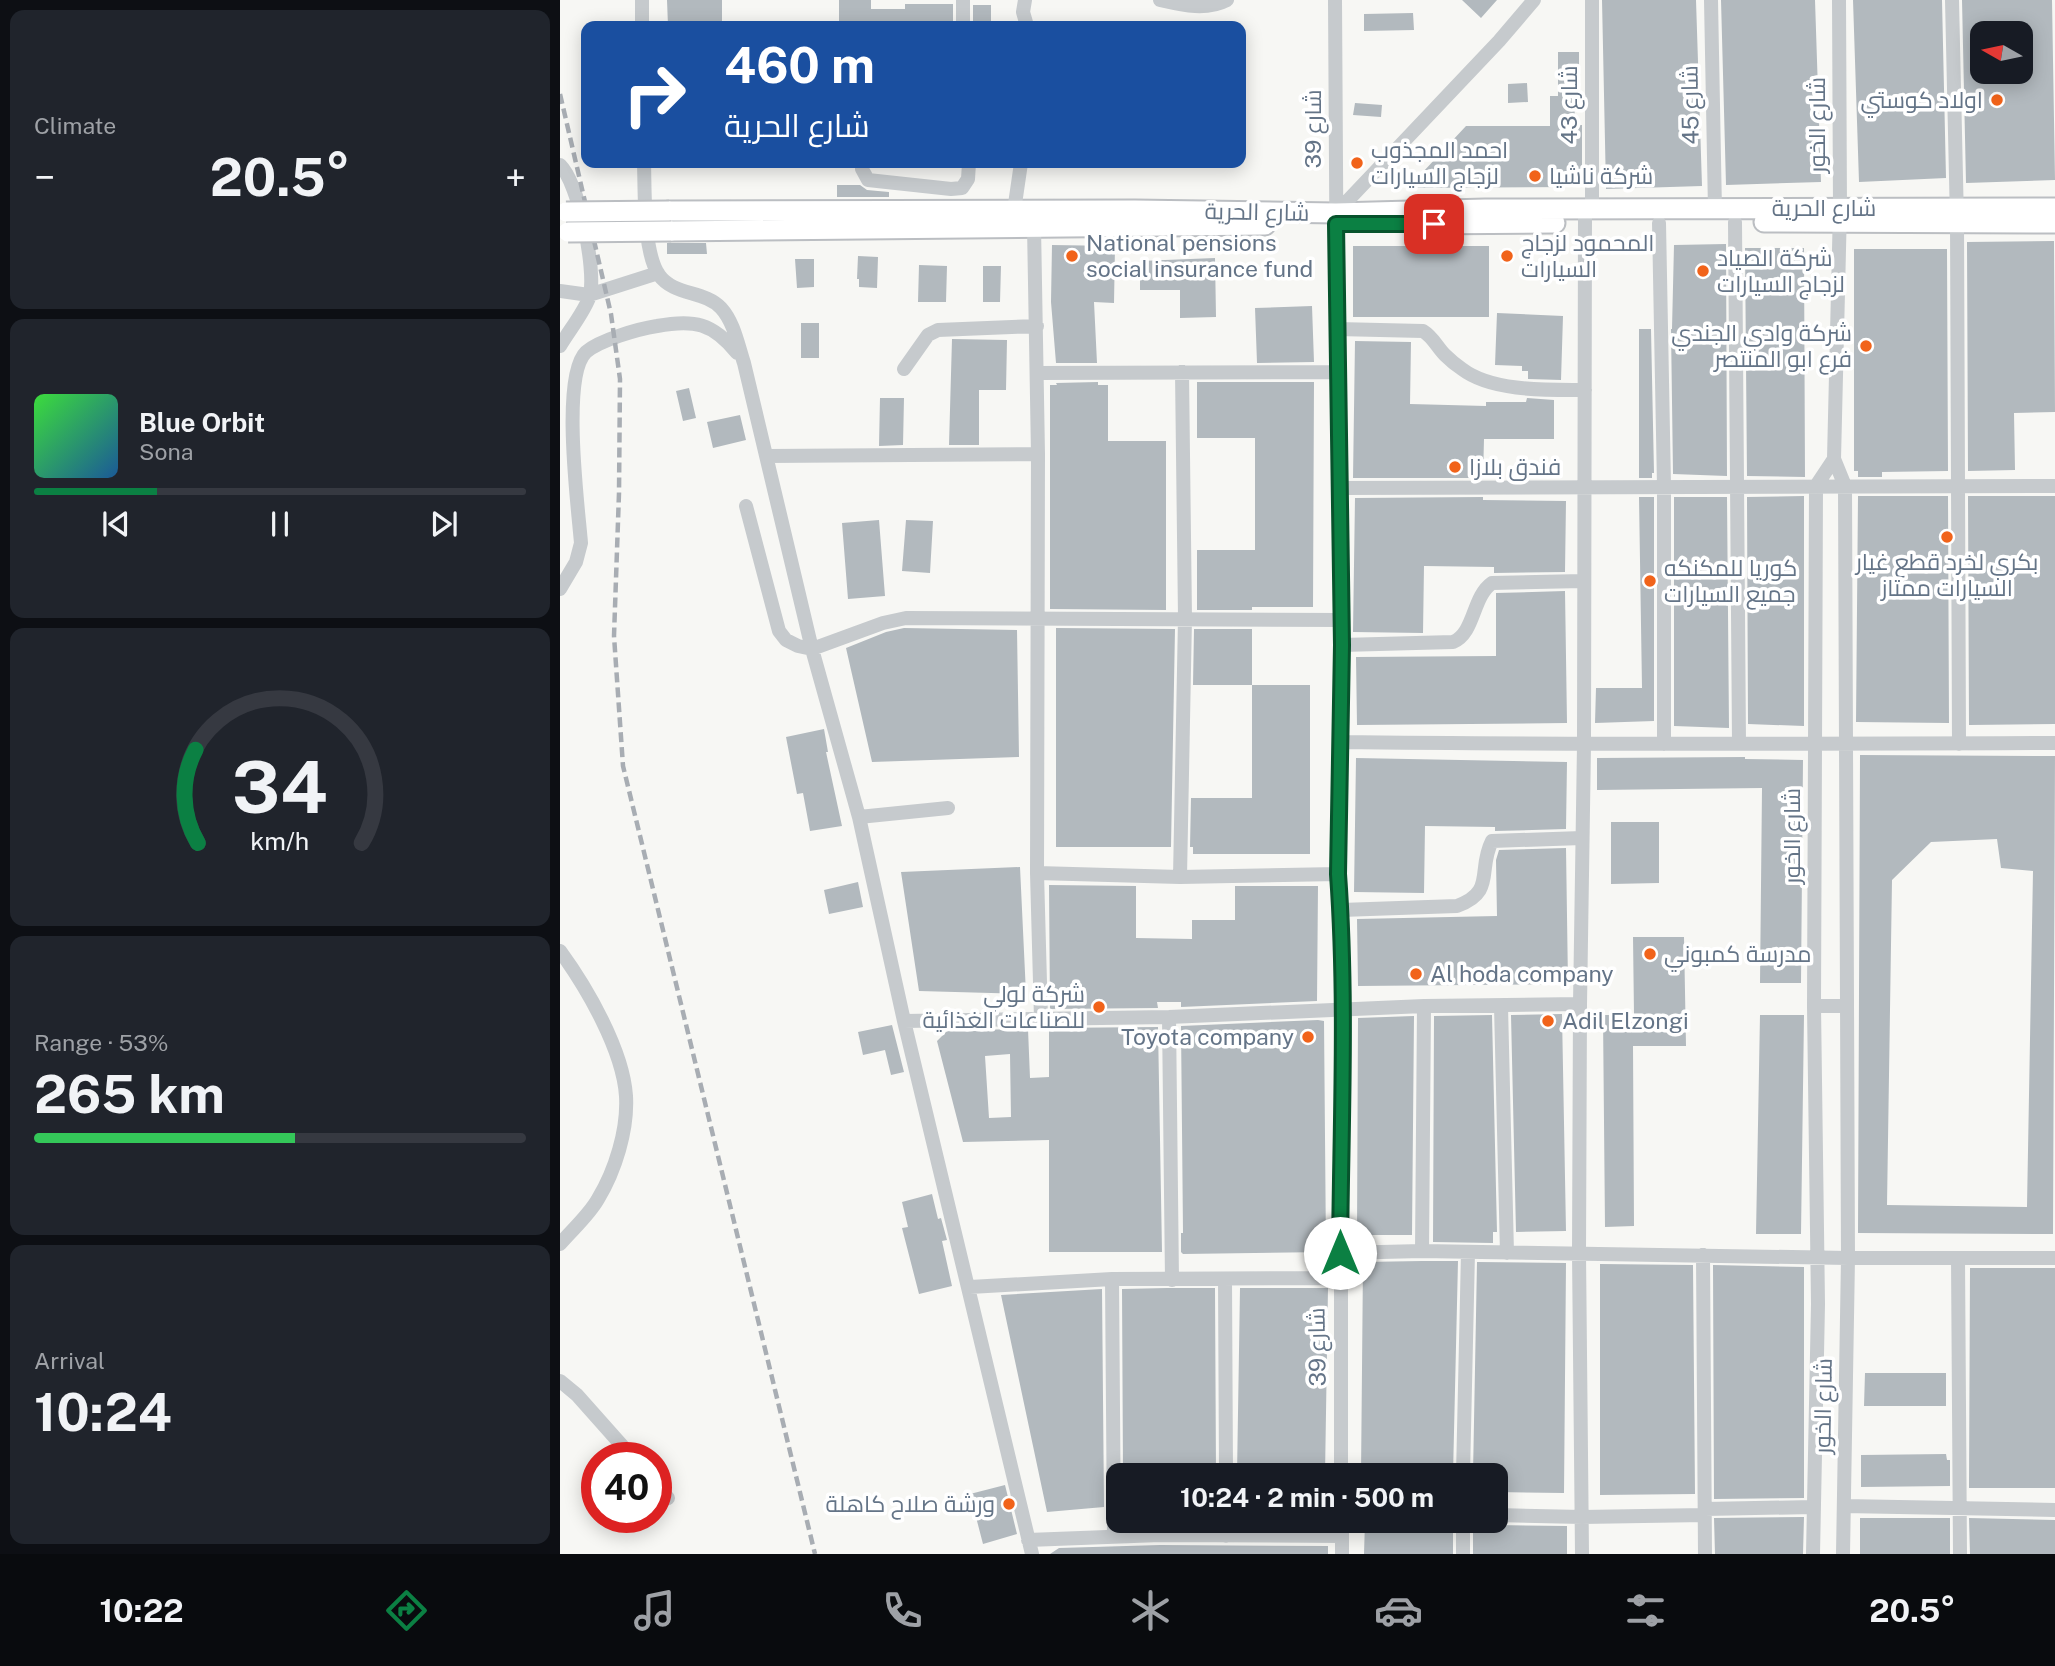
<!DOCTYPE html>
<meta charset="utf-8">
<style>
:root{--surface:#171b24;--page:#20242c;--text:#f1f3f6;--muted:#9ea1a6;--line:#363941;--accent:#0b8043}
body{margin:0;font-family:"Public Sans",Cairo,sans-serif;background:var(--page);color:var(--text);height:100vh;display:flex;flex-direction:column;font-size:26px;white-space:nowrap}
*{box-sizing:border-box;margin:0}
p{font-size:23px;color:var(--muted)}
.icon{flex:none;width:38px;height:38px;fill:none;stroke:currentColor;stroke-width:2;stroke-linecap:round;stroke-linejoin:round}
.map{position:relative;flex:1;overflow:hidden}
.sheet{display:flex;flex-direction:column;gap:10px;padding:10px;background:#0d0f14;width:560px}
.sheet>*{flex:none}
.banner{position:absolute;left:21px;top:21px;width:665px;height:147px;border-radius:14px;box-shadow:0 4px 18px #0003;background:#1a4fa0;color:#fff;overflow:hidden}
.needle{width:46px;rotate:279deg}
.buttons{position:absolute;left:1410px;top:21px;display:grid;gap:14px}
.buttons a{display:grid;place-items:center;width:63px;height:63px;border-radius:14px;background:var(--surface);box-shadow:0 4px 18px #0003;font-size:35px}
.speed{position:absolute;left:21px;top:1442px;display:flex;gap:14px;font-size:35px;font-weight:700;text-align:center}
.speed>*{display:grid;place-content:center;width:91px;height:91px;border-radius:50%;background:var(--surface);box-shadow:0 4px 18px #0003;line-height:1}
.speed .limit{border:10px solid #d22;background:#fff;color:#111}
.pin{position:absolute;display:grid;place-items:center;width:60px;height:60px;color:#fff;margin:-30px;border-radius:14px;box-shadow:0 4px 10px #0006}
.me{position:absolute;width:77px;margin:-38px;rotate:0deg;stroke-linejoin:round;filter:drop-shadow(0 0 5px #0008)}
.turn{display:flex;align-items:center;gap:24px;height:147px;padding:0 28px;font-size:32px}
.turn .icon{width:91px;height:91px;stroke-width:2.5}
.turn b{display:block;font-size:49px;line-height:60px}
.big{font-size:52px;font-weight:700;line-height:1.1}
.sheet .tile{flex:1;display:flex;flex-direction:column;justify-content:center;gap:10px;min-width:0;padding:0 24px;border-radius:14px;background:var(--page)}
.sheet .dial{align-items:center;gap:0}
.dial svg{height:182px;overflow:visible;fill:none;stroke:var(--line);stroke-width:7;stroke-linecap:round;text-anchor:middle}
.dial text{fill:var(--text);stroke:none}
.song{display:flex;align-items:center;gap:21px}
.cover{width:84px;height:84px;border-radius:10px;background:linear-gradient(135deg,hsl(120 70% 55%),hsl(210 70% 35%))}
.played{height:7px;border-radius:4px;background:linear-gradient(90deg,var(--accent) 25%,var(--line) 25%)}
.keys{display:flex;justify-content:space-around;direction:ltr}
.heat{display:flex;justify-content:space-between;align-items:center;font-size:38px;direction:ltr}
.charge{height:10px;border-radius:5px;background:linear-gradient(90deg,#34c759 53%,var(--line) 0)}
.trip{position:absolute;left:546px;top:1463px;width:402px;height:70px;border-radius:14px;background:var(--surface);box-shadow:0 4px 18px #0003;font-weight:700;line-height:70px;text-align:center}
.menu{display:flex;height:112px;justify-content:space-around;align-items:center;background:#090b0e;color:var(--muted)}
.menu .icon{width:49px;height:49px}
.menu .selected{color:var(--accent)}
.menu b{font-size:32px;color:var(--text)}
main{display:flex;flex:1;min-height:0}
.map>svg:first-child{display:block}
.building{fill:#b2b9be;fill-rule:evenodd}
.lines{fill:none;stroke-linecap:round;stroke-linejoin:round}
.major-casing{stroke:#bbbec2;stroke-width:23}
.minor{stroke:#c6cacd;stroke-width:14}
.major{stroke:#fff;stroke-width:19}
.rail{stroke:#a8adb3;stroke-width:4.5;stroke-dasharray:10 5;stroke-linecap:butt}
.major-bridge-casing{stroke:#bbbec2;stroke-width:23;stroke-linecap:butt}
.major-bridge{stroke:#fff;stroke-width:19}
.route-casing{stroke:#07532c;stroke-width:18}
.route{stroke:#0b8043;stroke-width:12}
.poi-dot{fill:#f1631a;stroke:#fff;stroke-width:2.5}
.labels{text-anchor:middle;stroke-width:7;stroke-linejoin:round;paint-order:stroke}
.poi-label{font-size:23px;fill:#647487;stroke:#fff;text-anchor:start}
.street-label{font-size:23px;fill:#647487;stroke:#fff}
</style>
<main>
<section class="sheet">
<div class="tile"><p>Climate</p>
<div class="heat"><a>−</a><b class="big">20.5°</b><a>+</a></div>
</div>
<div class="tile">
<div class="song"><i class="cover"></i><div><b>Blue Orbit</b><p>Sona</p></div></div>
<div class="played"></div>
<div class="keys"><svg class="icon" aria-label="previous" viewBox="0 0 24 24"><path d="M18 5L8 12l10 7zM5 5v14"/></svg><svg class="icon" aria-label="pause" viewBox="0 0 24 24"><path d="M8 5v14M16 5v14"/></svg><svg class="icon" aria-label="next" viewBox="0 0 24 24"><path d="M6 5l10 7-10 7zM19 5v14"/></svg></div>
</div>
<div class="tile dial"><svg viewBox="0 0 100 80">
<path d="M14 69A42 42 0 1 1 86 69"/>
<path d="M14 69A42 42 0 0 1 13 28" stroke="#0b8043"/>
<text x="50" y="56" font-size="32" font-weight="700">34</text>
<text x="50" y="72" font-size="11">km/h</text>
</svg></div>
<div class="tile"><p>Range · 53%</p><b class="big">265 km</b><div class="charge"></div></div>
<div class="tile"><p>Arrival</p><b class="big">10:24</b></div>
</section>
<div class="map">
<svg width="1495" height="1554" viewBox="0 0 1495 1554">
<rect width="100%" height="100%" fill="#f7f7f4"/>
<path class="building" d="M107,0h55v26h-54z
M279,0h32v9h34v-5h48v22h-48v-4l-35,1v3h-31z
M902,0h35l-16,18z
M1042,0h94l6,186 -96,3z
M1161,0h94l6,182 -95,3z
M1293,0h89l4,178 -87,4z
M1402,0h90l3,180 -89,3zM1423,33h38v39h-38z
M413,5h18v21h-18z
M853,13l1,17 -50,1v-17z
M998,52h21v31h-5l1,42h7v62l-174,1 58,-62h84v-30h8z
M967,83l1,19 -20,1v-19z
M795,103l27,2 -1,12 -28,-2z
M277,185h23l7,5 22,2v5h-52z
M1494,241l1,171 -41,1 1,57 -47,1 -1,-229z
M107,243h39l1,11h-40z
M1166,244l1,232 -54,-2 -2,-145h1l2,-84z
M492,245l63,1 -1,57 -20,-1 3,61h-41l-5,-61z
M793,246h136v71h-136z
M1185,248h59l1,229 -58,-1z
M1294,249h93l1,222 -66,1v5h-24v-6h-4z
M298,256l20,1 -1,31 -18,-1v-8h-2z
M655,258l1,59 -36,1v-28h-40v-29z
M235,259h19v28l-17,1z
M359,265l28,1 -1,36h-28z
M423,266h18l-1,36h-17z
M752,306l2,56 -57,1 -2,-55z
M937,313l66,3 -2,64 -33,-1v-8h-6v-5l-27,-1z
M241,323h18v35h-18z
M1079,329h12l3,144h-2v5h-13z
M392,339l55,1 -1,50h-27v55h-30z
M795,341l56,1 -1,62 76,2v-4h40l1,-4 27,2v39h-70l-1,39h-130z
M538,382v3h10v56h58v169l-116,-1v-224h7l-1,-2z
M637,382h117l-1,225h-61v3h-55v-60h58v-112h-58z
M129,388l7,30 -13,3 -7,-30z
M320,398h24l-1,47 -24,1z
M180,415l6,25 -33,8 -6,-26z
M1244,496v230l-56,-2 -1,-227z
M1298,496h90l1,227 -93,-1z
M1408,496h87v228l-86,1z
M923,497v3l83,1 -1,71 -71,1v-6l-70,-1 -1,67 -70,-1 2,-134z
M1079,497h15v224l-59,2 1,-35h46z
M1114,497h53l2,231 -55,-2z
M319,520l6,76 -37,3 -6,-76z
M346,520l27,1 -3,52 -28,-2z
M1005,591l2,132 -210,2 -1,-68 140,-1v-63z
M344,628l113,2 2,127 -147,5 -26,-114 40,-16z
M496,628l119,1 -4,218h-115z
M634,629h58v56h-59z
M692,685h58v169h-117v-7h-3l1,-49h61z
M264,729l4,23h-2l16,74 -32,5 -7,-38 -6,1 -11,-57z
M1300,755l195,1 -2,478 -195,-1zM1437,839l4,29 32,3 -6,336 -140,-2 5,-325 39,-38z
M1185,757v2l58,1 -2,223h-41l2,-195 -165,2v-32z
M796,758l211,4 -1,67 -71,2v-4l-70,-1 -1,67 -70,-1z
M1051,822h48v61l-48,1z
M1006,848l2,136 -210,2 -1,-67 140,-3 -1,-56 3,-10z
M460,867l6,127 -107,-3 -18,-119z
M298,882l5,25 -34,7 -5,-24z
M489,885l87,1v52l56,1v-19h43v-34h83l-1,115 -136,6v-5h-24l1,6 -108,1z
M1073,937h51l2,109h-53l1,180 -29,1 -2,-212h31z
M1002,1014l4,217 -50,1 -5,-217z
M932,1015l5,217h-4v11l-60,-1 1,-226z
M1200,1015h44l-3,219h-45z
M854,1016l-2,219h-55l1,-217z
M758,1020l6,1 2,231 -143,2 -2,-2v-19h2l-2,-207z
M332,1025l12,47 -13,3 -6,-25 -22,5 -5,-23z
M598,1027l4,225h-113v-112l-86,2 -26,-101 11,-11 80,-1 2,49 19,-1v-49zM450,1054l1,63 -22,1 -4,-62z
M372,1194l6,25 3,-1 6,22 -5,1 10,45 -33,8 -17,-66 6,-1 -6,-25z
M862,1261h36l-5,214h-92l2,-213z
M917,1262l89,1 -2,230 -68,-1v-17h-23z
M1040,1264l93,1 2,229 -95,1z
M1153,1265l91,2v231l-90,1z
M1410,1268h85v220h-86z
M607,1288h48l1,187h-93l-1,-186z
M680,1288h88l-3,187h-88z
M542,1289l2,218 -57,5 -46,-217z
M1305,1373h81v33h-82z
M1386,1454l1,6h3v26l-89,1v-32z
M445,1485l12,49 -34,10 -13,-50z
M1244,1517l-1,37h-88l-1,-36z
M1300,1518h90v36h-90z
M1409,1518l86,2v34h-85z
M805,1521h88v33h-89z
M913,1521h16l7,4 71,1v28h-94z
M600,1545l168,1v8h-278l9,-6z"/>
<g class="lines">
<defs>
<path id="major" d="M109,211l466,-1 201,3 149,-4 570,-1
M1204,222l291,1
M857,224l138,-1
M111,231l594,-6"/>
</defs>
<use href="#major" class="major-casing"/>
<path class="minor" d="M403,0v26
M465,0l-2,12 4,14
M600,0c22,5 46,11 67,0
M775,0l2,329 5,316 -4,229c6,79 3,160 3,239 -1,121 -1,242 0,362
M1032,0v210
M1151,0l4,210
M1279,0l1,208 -6,251 11,27 3,772 -5,296
M1392,0l5,221 2,523
M82,26v-26
M84,163c1,29 -1,89 15,112 15,21 45,15 62,33 13,14 17,37 23,55l68,286 47,168 45,204 128,533
M303,163l-1,6 6,11 83,9 11,-1 6,-9 1,-16
M0,165c19,19 36,104 30,130 -4,15 -22,37 -30,51
M454,211l7,-48
M776,213l163,-172 35,-41
M1175,222l4,521
M1099,223l5,263v258
M0,291l29,4 69,-22
M777,329l86,2c10,6 14,16 22,24 5,5 11,10 17,14 30,23 87,21 123,21
M344,369l24,-34 10,-5 99,-4
M477,373l301,-1
M478,454l-1,419 4,146
M208,456l270,-2 -4,-228
M779,488l716,-2
M186,506l33,125 7,9 12,6 14,3 71,-26 23,-5 436,2
M0,589l16,-27 5,-19c-3,-37 -20,-167 5,-191 14,-12 52,-23 71,-26 37,-7 56,-3 80,27
M782,645l111,-3c22,-9 19,-45 39,-59l91,-2
M781,742c238,3 476,2 714,1
M299,817l89,-9
M477,873l143,4 158,-3
M620,877l5,-259 -3,-246
M781,910l116,-4c39,-14 20,-36 35,-65l90,-3
M0,951c27,37 63,99 66,145 2,34 -11,75 -28,103 -9,16 -26,31 -38,45
M941,1006l6,247
M1254,1006h33
M609,1017l3,263
M344,1021l265,-4 255,-11 156,-2
M862,1251l2,-245
M780,1253l82,-2 426,7h207
M1143,1255l2,299
M1398,1258l2,296
M552,1279l2,258
M665,1279l1,196
M410,1287l142,-8 227,-1
M0,1381l17,14 56,63
M903,1475l5,-223
M96,1485l12,13
M1284,1506l211,4
M1145,1509l108,-2
M936,1515l86,2 123,-2
M666,1521v15
M782,1521v33
M903,1521v33
M468,1540l132,-5 182,1
M1022,1554l-3,-301 1,-249 4,-259 1,-535
M1253,1554l5,-250 -4,-298 2,-520 18,-27"/>
<use href="#major" class="major"/>
<path class="rail" d="M0,94l51,220 9,65 -1,114 -5,143 9,130 192,788"/>
<defs>
<path id="major-bridge" d="M6,212l103,-1
M8,232l103,-1"/>
</defs>
<use href="#major-bridge" class="major-bridge-casing"/>
<use href="#major-bridge" class="major-bridge"/>
</g>
<g class="lines">
<defs>
<path id="route" d="M780,1253c1,-126 7,-253 -2,-379l4,-229 -6,-421h98"/>
</defs>
<use href="#route" class="route-casing"/>
<use href="#route" class="route"/>
</g>
<g class="poi-dot">
<circle cx="1437" cy="100" r="7"/>
<circle cx="797" cy="163" r="7"/>
<circle cx="975" cy="176" r="7"/>
<circle cx="512" cy="256" r="7"/>
<circle cx="947" cy="256" r="7"/>
<circle cx="1143" cy="271" r="7"/>
<circle cx="1306" cy="346" r="7"/>
<circle cx="895" cy="467" r="7"/>
<circle cx="1387" cy="537" r="7"/>
<circle cx="1090" cy="581" r="7"/>
<circle cx="1090" cy="954" r="7"/>
<circle cx="856" cy="974" r="7"/>
<circle cx="539" cy="1007" r="7"/>
<circle cx="988" cy="1021" r="7"/>
<circle cx="748" cy="1037" r="7"/>
<circle cx="449" cy="1504" r="7"/>
</g>
<g class="labels">
<g class="poi-label">
<text x="1423" y="108" text-anchor="end">اولاد كوستي</text>
<text x="811" y="158">احمد المجذوب<tspan x="811" dy="26">لزجاج السيارات</tspan></text>
<text x="989" y="184">شركة ناشيا</text>
<text x="526" y="251">National pensions<tspan x="526" dy="26">social insurance fund</tspan></text>
<text x="961" y="251">المحمود لزجاج<tspan x="961" dy="26">السيارات</tspan></text>
<text x="1157" y="266">شركة الصياد<tspan x="1157" dy="26">لزجاج السيارات</tspan></text>
<text x="1292" y="341" text-anchor="end">شركة وادي الجندي<tspan x="1292" dy="26">فرع ابو المنتصر</tspan></text>
<text x="909" y="475">فندق بلازا</text>
<text x="1387" y="570" text-anchor="middle">بكري لخرد قطع غيار<tspan x="1387" dy="26">السيارات ممتاز</tspan></text>
<text x="1104" y="576">كوريا للمكنكه<tspan x="1104" dy="26">جميع السيارات</tspan></text>
<text x="1104" y="962">مدرسة كمبوني</text>
<text x="870" y="982">Al hoda company</text>
<text x="525" y="1002" text-anchor="end">شركة لولي<tspan x="525" dy="26">للصناعات الغذائية</tspan></text>
<text x="1002" y="1029">Adil Elzongi</text>
<text x="734" y="1045" text-anchor="end">Toyota company</text>
<text x="435" y="1512" text-anchor="end">ورشة صلاح كاهلة</text>
</g>
<g class="street-label">
<text transform="translate(1009 105) rotate(-90)" y="8">شارع 43</text>
<text transform="translate(1130 105) rotate(-91)" y="8">شارع 45</text>
<text transform="translate(1257 125) rotate(-90)" y="8">شارع الخور</text>
<text transform="translate(753 129) rotate(-90)" y="8">شارع 39</text>
<text x="1264" y="216">شارع الحرية</text>
<text transform="translate(697 212) rotate(1)" y="8">شارع الحرية</text>
<text transform="translate(1232 836) rotate(-90)" y="8">شارع الخور</text>
<text transform="translate(757 1347) rotate(-91)" y="8">شارع 39</text>
<text transform="translate(1263 1406) rotate(-89)" y="8">شارع الخور</text>
</g>
</g>
</svg>
<div class="buttons">
<a><svg class="needle" viewBox="-14 -14 28 28"><path d="M0-13l5 13h-10z" fill="#e53935"/><path d="M0 13l5-13h-10z" fill="#9ea1a6"/></svg></a>
</div>
<div class="speed"><div class="limit">40</div></div>
<div class="pin" style="left:874px;top:224px;background:#d93025"><svg class="icon" aria-label="arrive" viewBox="0 0 24 24"><path d="M6 21V4h12l-3 4 3 4H6"/></svg></div>
<svg class="me" style="left:780px;top:1253px" viewBox="-20 -20 40 40"><circle r="19" fill="#fff"/><path d="M0-13L10 11 0 6-10 11z" fill="#0b8043"/></svg>
<div class="trip">10:24 · 2 min · 500 m</div>
<div class="banner">
<div class="turn"><svg class="icon" aria-label="right" viewBox="0 0 24 24"><path d="M7 20v-9h11M14 6l5 5-5 5"/></svg><div><b>460 m</b>شارع الحرية</div></div>
</div>
</div>
</main>
<nav class="menu">
<b>10:22</b>
<svg class="icon selected" aria-label="directions" viewBox="0 0 24 24"><path d="M12 3l9 9-9 9-9-9zM9 14v-3h6M13 9l2 2-2 2"/></svg>
<svg class="icon" aria-label="music" viewBox="0 0 24 24"><path d="M9 18V5l10-2v13"/><circle cx="6" cy="18" r="3"/><circle cx="16" cy="16" r="3"/></svg>
<svg class="icon" aria-label="phone" viewBox="0 0 24 24"><path d="M5 4h4l2 5-3 2q2 4 5 5l2-3 5 2v4C11 20 4 13 5 4z"/></svg>
<svg class="icon" aria-label="climate" viewBox="0 0 24 24"><path d="M12 3v18M4 7l16 10M4 17L20 7"/></svg>
<svg class="icon" aria-label="car" viewBox="0 0 24 24"><path d="M5 17H2v-5l4-1 3-4h7l3 4 3 1v5h-3M9 17h6M6 11h13"/><circle cx="7" cy="17" r="2"/><circle cx="17" cy="17" r="2"/></svg>
<svg class="icon" aria-label="filters" viewBox="0 0 24 24"><path d="M4 7h16M4 17h16"/><circle cx="9" cy="7" r="2"/><circle cx="15" cy="17" r="2"/></svg>
<b>20.5°</b>
</nav>
